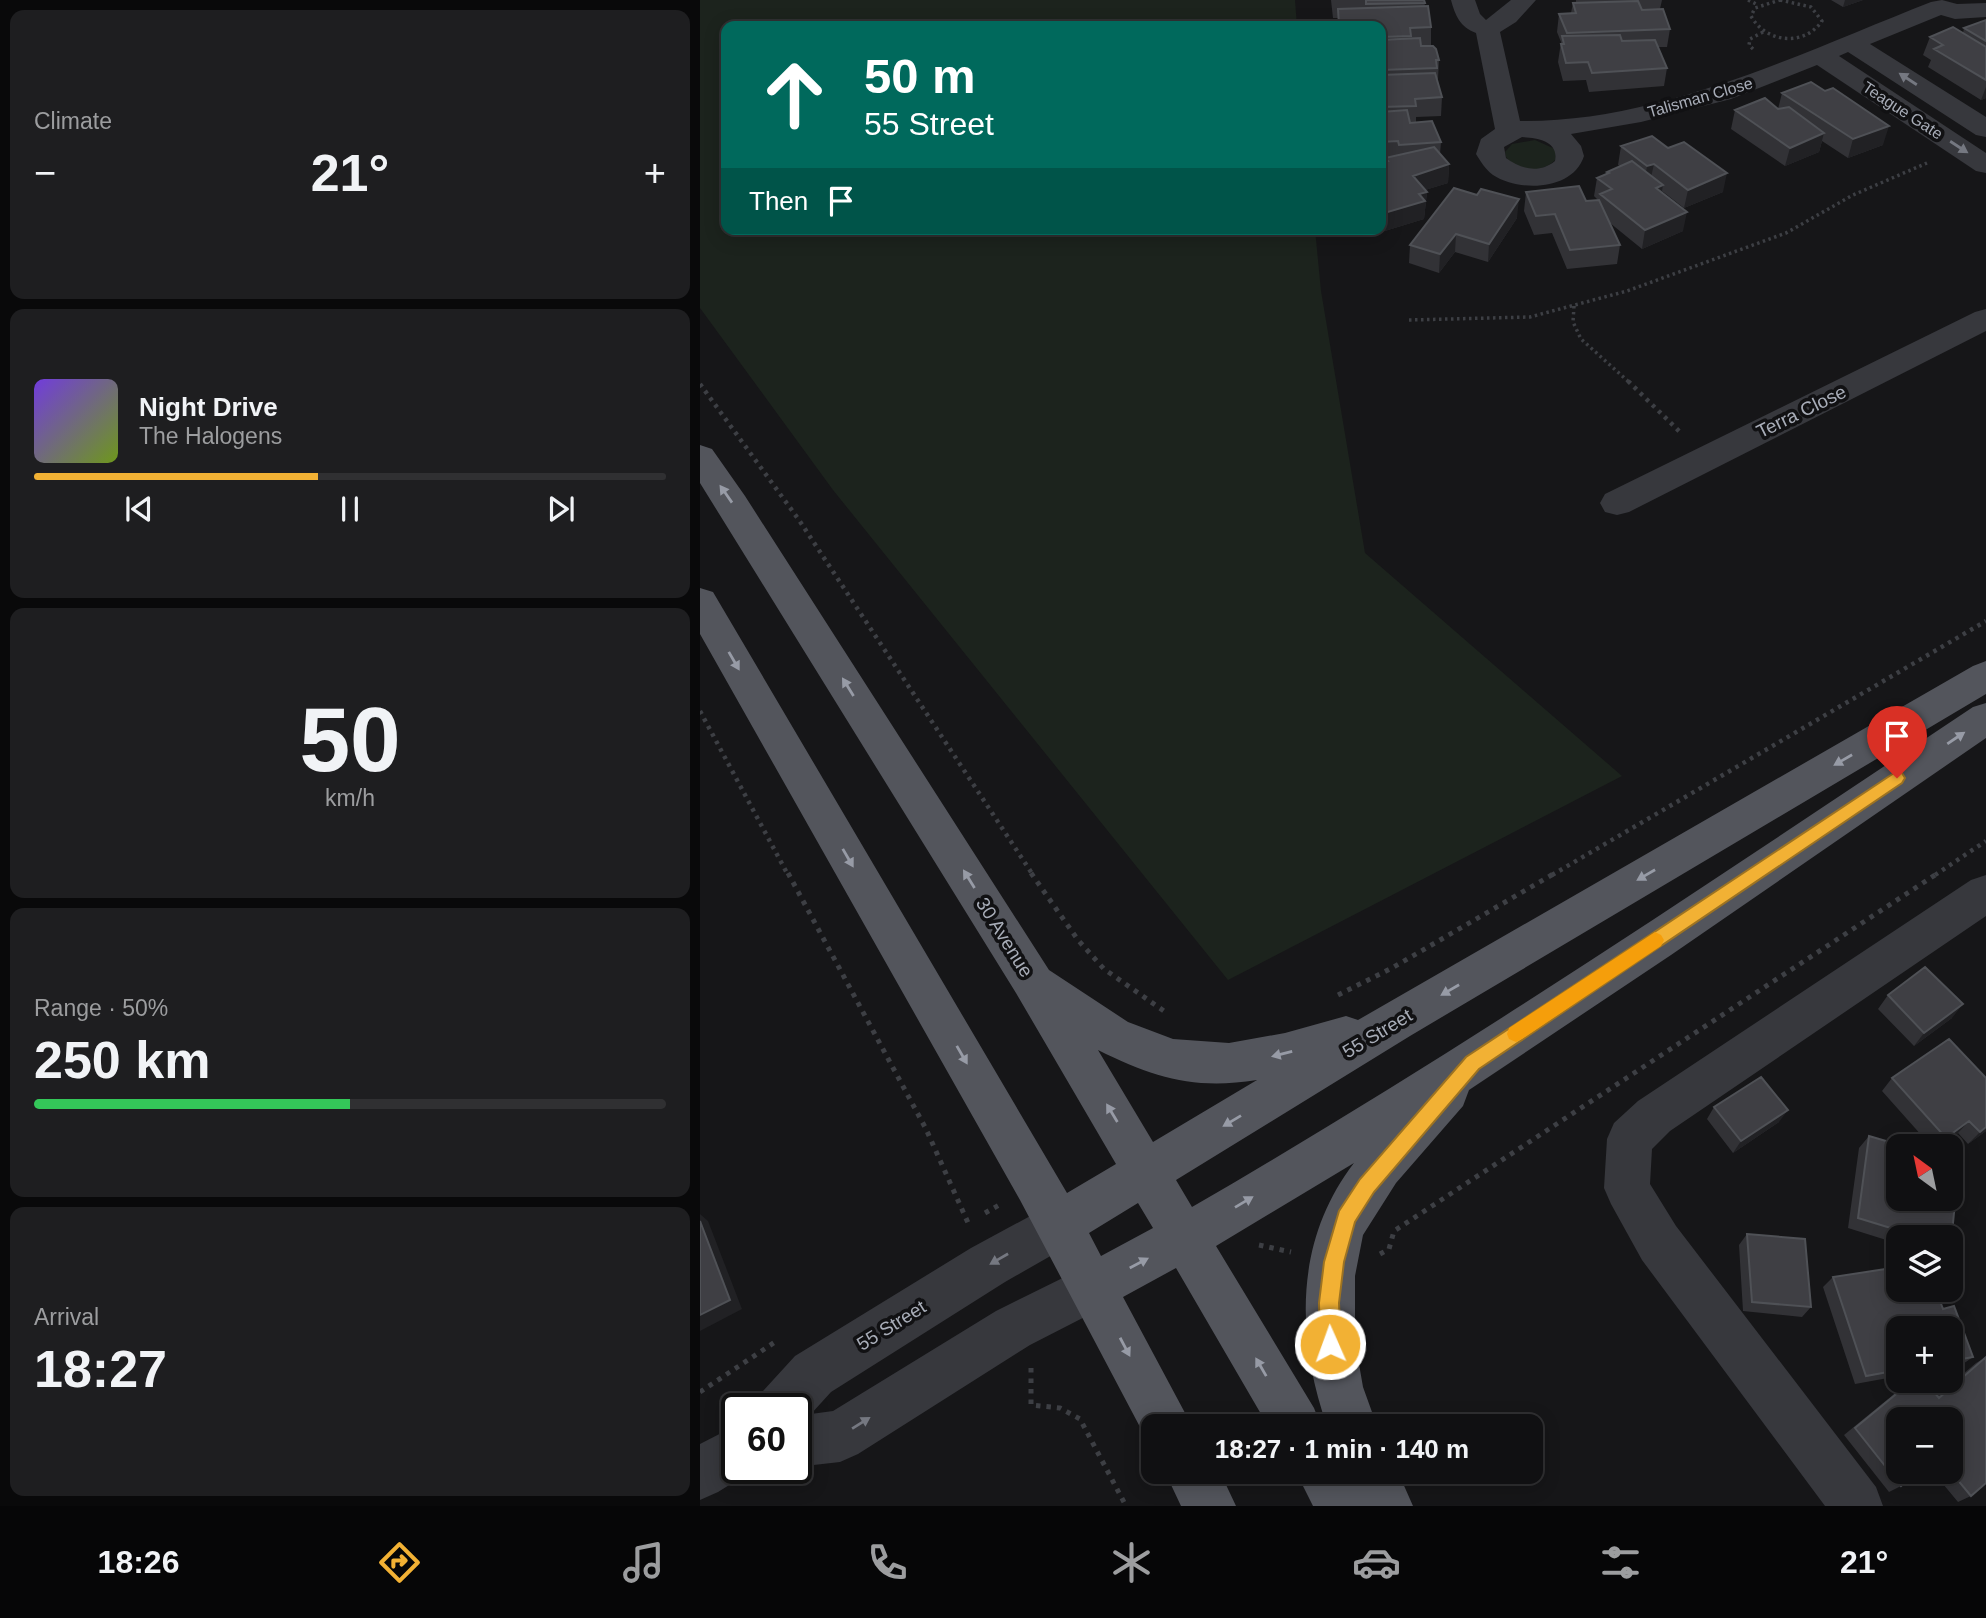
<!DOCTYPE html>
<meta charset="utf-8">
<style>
:root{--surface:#101012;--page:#1e1e20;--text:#f1f3f6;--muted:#9c9d9f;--line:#303032;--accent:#f2b134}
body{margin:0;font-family:Arial,sans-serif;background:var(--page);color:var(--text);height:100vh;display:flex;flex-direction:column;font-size:26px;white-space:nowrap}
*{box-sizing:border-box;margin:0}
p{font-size:23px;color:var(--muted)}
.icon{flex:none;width:38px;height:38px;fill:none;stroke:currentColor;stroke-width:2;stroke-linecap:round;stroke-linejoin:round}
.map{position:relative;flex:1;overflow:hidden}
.drawer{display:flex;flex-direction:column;gap:10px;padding:10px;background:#09090a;width:700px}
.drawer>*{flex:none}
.guide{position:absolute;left:21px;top:21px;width:665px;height:214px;border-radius:14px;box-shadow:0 4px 18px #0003,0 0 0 2px var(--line);background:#00695c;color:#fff;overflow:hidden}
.needle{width:46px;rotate:327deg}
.buttons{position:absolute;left:1186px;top:1134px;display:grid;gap:14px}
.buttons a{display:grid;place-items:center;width:77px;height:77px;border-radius:14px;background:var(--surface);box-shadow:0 4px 18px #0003,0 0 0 2px var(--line);font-size:35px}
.speed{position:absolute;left:21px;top:1393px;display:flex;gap:14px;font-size:35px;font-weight:700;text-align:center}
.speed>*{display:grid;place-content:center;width:91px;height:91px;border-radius:50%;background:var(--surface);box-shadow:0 4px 18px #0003,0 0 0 2px var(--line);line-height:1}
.speed .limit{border:4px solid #111;border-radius:10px;background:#fff;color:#111}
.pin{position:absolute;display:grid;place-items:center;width:60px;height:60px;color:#fff;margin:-72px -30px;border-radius:50% 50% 50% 0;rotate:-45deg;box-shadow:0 0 7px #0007}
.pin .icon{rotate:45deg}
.me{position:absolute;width:77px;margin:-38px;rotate:358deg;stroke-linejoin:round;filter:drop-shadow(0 0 5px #0008)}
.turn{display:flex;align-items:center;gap:24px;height:147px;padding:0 28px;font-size:32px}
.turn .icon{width:91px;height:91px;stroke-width:2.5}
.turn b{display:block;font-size:49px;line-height:60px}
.then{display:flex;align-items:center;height:66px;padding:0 28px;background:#0003;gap:14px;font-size:26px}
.big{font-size:52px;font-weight:700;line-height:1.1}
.drawer .card{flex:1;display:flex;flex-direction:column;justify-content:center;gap:10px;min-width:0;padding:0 24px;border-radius:14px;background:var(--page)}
.drawer .dial{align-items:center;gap:0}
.dial b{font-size:91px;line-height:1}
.song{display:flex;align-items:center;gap:21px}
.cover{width:84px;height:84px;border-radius:10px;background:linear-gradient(135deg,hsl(260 70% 55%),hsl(80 70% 35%))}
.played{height:7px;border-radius:4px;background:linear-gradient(90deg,var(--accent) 45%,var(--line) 45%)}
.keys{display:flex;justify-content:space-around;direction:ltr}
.heat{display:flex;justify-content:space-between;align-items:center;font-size:38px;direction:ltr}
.charge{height:10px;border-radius:5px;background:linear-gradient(90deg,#34c759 50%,var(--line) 0)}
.trip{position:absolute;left:441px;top:1414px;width:402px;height:70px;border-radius:14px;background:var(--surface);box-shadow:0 4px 18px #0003,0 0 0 2px var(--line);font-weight:700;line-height:70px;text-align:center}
.tabs{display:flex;height:112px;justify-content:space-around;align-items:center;background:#060607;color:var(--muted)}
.tabs .icon{width:49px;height:49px}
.tabs .on{color:var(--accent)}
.tabs b{font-size:32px;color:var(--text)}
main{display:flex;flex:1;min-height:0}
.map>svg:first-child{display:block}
.green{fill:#1c231d}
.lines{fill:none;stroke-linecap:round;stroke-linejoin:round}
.path-far2{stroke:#3d3f44;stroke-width:3.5;stroke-dasharray:2.5 3.5;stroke-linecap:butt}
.path-far1{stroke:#3d3f44;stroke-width:4.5;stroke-dasharray:3.5 5;stroke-linecap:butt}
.path{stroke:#3d3f44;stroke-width:5;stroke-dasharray:4.5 6;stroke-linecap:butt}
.minor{fill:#37383d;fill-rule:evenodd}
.major{fill:#53555c;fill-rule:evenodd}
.wall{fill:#323236}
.shaded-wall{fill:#212124}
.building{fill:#3f3f44;stroke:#4f5156;stroke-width:2}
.oneway{fill:#757881}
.oneway2{fill:#979ba6}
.route{fill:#f2b134;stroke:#9d7322;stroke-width:2}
.slow{fill:#f59e0b}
.labels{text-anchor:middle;stroke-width:7;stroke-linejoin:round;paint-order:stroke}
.far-street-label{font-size:16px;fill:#a8adb8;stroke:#111113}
.street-label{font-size:19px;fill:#a8adb8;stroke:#111113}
</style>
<main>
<section class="drawer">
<div class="card"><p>Climate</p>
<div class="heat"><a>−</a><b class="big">21°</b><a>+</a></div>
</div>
<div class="card">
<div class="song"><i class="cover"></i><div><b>Night Drive</b><p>The Halogens</p></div></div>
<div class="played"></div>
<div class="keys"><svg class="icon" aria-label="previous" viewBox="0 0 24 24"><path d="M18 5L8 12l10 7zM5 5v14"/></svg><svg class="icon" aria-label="pause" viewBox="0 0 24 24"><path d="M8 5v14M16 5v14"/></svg><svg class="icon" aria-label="next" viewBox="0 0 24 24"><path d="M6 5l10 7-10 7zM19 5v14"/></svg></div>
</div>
<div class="card dial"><b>50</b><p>km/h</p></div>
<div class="card"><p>Range · 50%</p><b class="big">250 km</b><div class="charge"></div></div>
<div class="card"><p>Arrival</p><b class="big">18:27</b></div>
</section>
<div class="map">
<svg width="1286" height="1506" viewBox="0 0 1286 1506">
<rect width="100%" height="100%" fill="#161618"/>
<path class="green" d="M0,0h595l2,26h-571v203h589l6,62 44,262 257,223 -394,204 -395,-490 -133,-182z
M835,140l20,9 1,10c-13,15 -38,13 -50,-2l-1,-5 7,-8z"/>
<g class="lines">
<path class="path-far2" d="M1048,0l10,5
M1080,0l31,7 11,14c-18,26 -56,22 -71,-5l4,-8z
M1053,49l-4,-4 1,-6 15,-8
M874,306l-1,16 8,17 49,44
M709,320l121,-3 97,-26 159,-58 67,-38 74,-32"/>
<path class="path-far1" d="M928,381l53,52
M0,384l99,136 234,355
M0,711l88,164
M852,875l434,-254
M1235,875l51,-34"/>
<path class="path" d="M88,873l138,256 43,96
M331,873l47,67 26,29 60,42
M638,995l54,-27 163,-95
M285,1213l16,-9
M559,1245l32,7
M680,1254l9,-5 5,-18 544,-358
M331,1368v37l29,3 20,11 46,87
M0,1392l78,-52"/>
<path class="minor" d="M751,0h24l5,14 6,6 25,-20h25l-20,22 -16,10 20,89c140,2 283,-69 411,-119l11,-2 15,4 29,-1v14l-31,2 -14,-4 -71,29 116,73v20l-10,-2 -128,-83 -9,4 147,97v20l-10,-2 -159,-106 -86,34 -90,23 -70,12 10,12 3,10c-11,35 -65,36 -91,19 -8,-6 -12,-13 -17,-21l5,-15 14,-10 -19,-96c-16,-6 -21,-18 -25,-33zM822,137c16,1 37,4 33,24 -16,13 -34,8 -49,-3l-2,-11z
M1286,309v22l-357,181 -12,3 -12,-3 -5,-9 5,-9 370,-182z
M1286,875v41l-316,215 -18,18 -2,35 26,42 200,261 7,19h-58l-183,-246 -31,-56 -7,-16 3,-49 7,-16 24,-22 333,-221z
M358,1201l17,7 7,17 -7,17 -70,40 -174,110 -20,22 22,-3 163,-100 95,-47 17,7 7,17 -7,17 -78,40 -172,109 -18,8 -44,5v-58h-40l7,-18 32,-35 176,-108z
M37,1425v43l18,1 -37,23 -18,8v-56z"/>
<path class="major" d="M0,445l12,4 33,47 304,474 79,52 45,17 56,4 56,-10 61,-17 12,4 615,-354 13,-5v33l-576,342 -234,144 16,27c268,-155 523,-328 781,-500l13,-4v35l-315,217 -202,135 -6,16 -67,77 -33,52 -8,41v65l8,46 14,39h-50c-31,-89 -33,-185 27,-263l-138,83 98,162 7,18h-53l-92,-158 -53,29 69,129h-39v20l-4,-2 -129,-244 -320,-566v-46l13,4 354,601 49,-29 -100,-171 -316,-510zM398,1050c56,28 97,40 159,30l-104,62zM438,1203l15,25 -52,28 -12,-23z
M465,1472h55l16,34h-55z
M596,1472h102l15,34h-100z"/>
</g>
<path class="wall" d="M631,0h93l1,6 6,21v18h-10l18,15 -1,19h-1l5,18 -1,19 -25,1v5l25,20 -1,12 9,10 -1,19 -23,7 2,2 -3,27 -49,15 -3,-5h9l4,-67v-2l-4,1v-135h-43v-8h-5z
M876,0h86l-2,9 10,20 -3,18h-9l9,21 -3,18 -75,6 -3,-12 -23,1 -5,-19 3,-20 -4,-10 2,-18 12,-1 2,-10h3z
M1131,0h32l-20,7z
M1286,20v78l-5,2 -53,-33 3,-7 -8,-5 7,-18 33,-4 1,-5z
M1082,93l101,52 -35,13 -26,-17 -3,11 -34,14 -54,-37 4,-19 43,-1z
M921,146l102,46 -39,16 -22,-17 21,40 -41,18 -32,-26 10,22 -3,19 -50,5 -15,-36 -18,2 -10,-24 2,-19 60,9 12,-1 -4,-4 3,-18 10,-4v-2l13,-6 -2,-1z
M777,195l40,23 -29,44 -33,-10 -16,21 -30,-10 1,-18z
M1188,995l64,23 -38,28 -36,-37z
M1192,1078h94v53l-18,13 -10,-11 -18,13h-9l-49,-55z
M1014,1107l65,15 -46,31 -26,-34z
M1169,1136l82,101h-52v7l-51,-16 11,-80z
M1047,1234l64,73 -9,10 -59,-6 -4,-66z
M1133,1277l110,32 30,48 -13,9 -9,1v-39h-52v48l-44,8 -32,-97z
M1286,1357l-15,139 -13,6 -25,-30h18v-53l-50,67 -12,6 -45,-57 66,-54h15l12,15 39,-33z"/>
<path class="shaded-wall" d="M1145,0h18l-20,7z
M1286,87v11l-5,2z
M1189,126l-6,19 -35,13 5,-19z
M1124,133l-5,19 -34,14 5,-18z
M749,164l-1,19 -36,11 1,-18z
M954,164l-4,18 -6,3 3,-19z
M1027,173l-4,19 -39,16 4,-18z
M963,185l-3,18 -4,-15z
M727,192l-3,27 -49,15v-5h6v-15l38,-20z
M819,199l-2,19 -29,44 1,-18z
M987,212l-4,19 -41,18 3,-19z
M756,234l-1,18 -16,21 1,-19z
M1263,1004l-11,14 -38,28 10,-13z
M1088,1110l-9,12 -46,31 8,-12z
M1269,1121l-11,12 -20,13 8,-8z
M1286,1127v4l-18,13 12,-12z
M0,1214l8,7 34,88 -42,22z"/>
<path class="building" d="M666,0h58l1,3 -59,1z
M938,1l4,9 21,-1 7,20 -103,4 -8,-19 17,-1 -3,-10z
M728,6l3,21 -21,1 1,8 -30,1v-11h-42l-1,-17z
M1286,20v21l-22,-13z
M1253,27l33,20v33l-52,-31 9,-4 -13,-8z
M920,35l2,6 33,-1 12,28 -75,5 -4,-11 -22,1 -5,-19h3l-2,-8z
M720,38l1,8h12l3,3 3,11h-3l1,8 -56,2v-30z
M735,73l7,24 -27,2 1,7 -35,1v-32z
M1111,82l14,9 8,-3 56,38 -36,13 -71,-46z
M1065,98l13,11 11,-2 35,26 -34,15 -55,-38z
M707,110l3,13 22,-2 9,21 -42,3 -1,-4 -17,1v-30z
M952,136l16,12 16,-6 43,31 -39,17 -34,-26 -7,2 -26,-20z
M734,147l15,17 -36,12 14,16 -8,2 6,7 -44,13v-51l7,-2 -3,-3z
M932,161l31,24 -7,3 31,24 -42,18 -45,-36 12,-5 -15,-11 12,-5 -2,-1z
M879,186l7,15 13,-1 21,45 -50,5 -15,-36 -19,2 -10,-24z
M754,188l23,7 4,-6 38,10 -30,45 -33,-10 -16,20 -30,-9z
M1225,967l38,37 -39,29 -36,-38z
M1249,1039l37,39v49l-6,5 -11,-11 -23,17 -54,-60z
M1061,1077l27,33 -47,31 -27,-34z
M1169,1136l34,10h-4v53h52v-38l8,2 -8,80v-6h-31l-62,-19z
M0,1221l30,79 -30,15z
M1047,1234l58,5 6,68 -59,-5z
M1199,1267v23h37l7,19 11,-3 19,51 -22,4v-33h-52v42l-33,6 -33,-99z
M1286,1357v126l-15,13 -20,-24v-53h-52v53h18l-16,14 -46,-58 57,-47h13l14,17z"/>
<defs><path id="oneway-solid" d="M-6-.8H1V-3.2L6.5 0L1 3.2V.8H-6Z" transform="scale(1.75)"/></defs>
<g class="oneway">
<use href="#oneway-solid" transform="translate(1208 79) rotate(-147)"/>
<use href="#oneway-solid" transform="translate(1259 147) rotate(33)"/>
<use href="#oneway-solid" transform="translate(299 1259) rotate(150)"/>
<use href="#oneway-solid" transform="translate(161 1423) rotate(-32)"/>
</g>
<g class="oneway2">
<use href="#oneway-solid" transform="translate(26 494) rotate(-125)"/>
<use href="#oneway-solid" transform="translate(34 661) rotate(60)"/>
<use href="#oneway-solid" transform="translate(148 687) rotate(-122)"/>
<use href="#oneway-solid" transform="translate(1256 738) rotate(-34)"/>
<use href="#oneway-solid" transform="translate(1143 760) rotate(150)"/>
<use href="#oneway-solid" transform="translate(148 858) rotate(60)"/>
<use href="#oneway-solid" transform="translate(946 875) rotate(150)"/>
<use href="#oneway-solid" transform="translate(269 879) rotate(-122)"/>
<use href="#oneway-solid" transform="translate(750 990) rotate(150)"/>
<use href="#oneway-solid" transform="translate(582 1054) rotate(166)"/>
<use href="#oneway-solid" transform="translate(262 1055) rotate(60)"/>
<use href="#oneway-solid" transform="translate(412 1113) rotate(-121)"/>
<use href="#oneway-solid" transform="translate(532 1121) rotate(149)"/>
<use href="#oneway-solid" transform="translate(544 1202) rotate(-31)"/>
<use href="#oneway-solid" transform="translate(439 1263) rotate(-28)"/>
<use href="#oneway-solid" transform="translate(425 1347) rotate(62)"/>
<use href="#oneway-solid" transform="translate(561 1367) rotate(-120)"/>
</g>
<path class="route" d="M1197,771l5,2 3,5 -3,5 -423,286 -105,123 -19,30 -11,40 -5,41 2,41 -3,7 -8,3 -7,-3 -3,-7 -1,-41 5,-41 15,-51 21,-32 106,-122z"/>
<path class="slow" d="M955,932l6,3 3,5 -3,6 -139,93 -6,3 -7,-3 -2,-5 2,-6z"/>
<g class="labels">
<g class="far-street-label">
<text transform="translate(1000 97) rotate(-16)" y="6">Talisman Close</text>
<text transform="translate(1203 110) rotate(33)" y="6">Teague Gate</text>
</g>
<g class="street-label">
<text transform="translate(1101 411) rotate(-26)" y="7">Terra Close</text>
<text transform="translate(305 937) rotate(58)" y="7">30 Avenue</text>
<text transform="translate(677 1033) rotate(-31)" y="7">55 Street</text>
<text transform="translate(191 1325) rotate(-32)" y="7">55 Street</text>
</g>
</g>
</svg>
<div class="buttons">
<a><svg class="needle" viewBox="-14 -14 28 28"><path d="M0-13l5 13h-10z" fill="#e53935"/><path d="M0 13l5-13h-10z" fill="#9c9d9f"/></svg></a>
<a><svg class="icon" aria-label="layers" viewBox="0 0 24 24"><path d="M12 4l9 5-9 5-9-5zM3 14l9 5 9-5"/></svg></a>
<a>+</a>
<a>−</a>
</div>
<div class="speed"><div class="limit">60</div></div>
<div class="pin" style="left:1197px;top:778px;background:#d93025"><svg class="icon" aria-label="arrive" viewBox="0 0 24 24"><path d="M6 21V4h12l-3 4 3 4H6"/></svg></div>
<svg class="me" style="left:630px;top:1344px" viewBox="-20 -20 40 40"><circle r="17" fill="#f2b134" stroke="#fff" stroke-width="3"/><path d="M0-11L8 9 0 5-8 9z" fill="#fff"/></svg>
<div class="trip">18:27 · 1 min · 140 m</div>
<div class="guide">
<div class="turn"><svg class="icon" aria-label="ahead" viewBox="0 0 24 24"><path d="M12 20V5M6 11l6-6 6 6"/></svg><div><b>50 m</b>55 Street</div></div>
<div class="then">Then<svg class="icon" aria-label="arrive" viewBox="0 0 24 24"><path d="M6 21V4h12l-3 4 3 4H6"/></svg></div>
</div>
</div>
</main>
<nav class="tabs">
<b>18:26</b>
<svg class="icon on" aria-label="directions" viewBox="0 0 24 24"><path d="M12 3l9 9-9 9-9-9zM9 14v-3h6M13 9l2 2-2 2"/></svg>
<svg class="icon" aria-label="music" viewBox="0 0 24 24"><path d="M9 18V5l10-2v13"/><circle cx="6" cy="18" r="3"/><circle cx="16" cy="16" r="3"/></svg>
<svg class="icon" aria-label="phone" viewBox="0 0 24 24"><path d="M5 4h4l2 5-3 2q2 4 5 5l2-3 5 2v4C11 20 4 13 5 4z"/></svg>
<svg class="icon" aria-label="climate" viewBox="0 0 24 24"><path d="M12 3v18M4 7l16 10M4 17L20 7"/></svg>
<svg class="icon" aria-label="car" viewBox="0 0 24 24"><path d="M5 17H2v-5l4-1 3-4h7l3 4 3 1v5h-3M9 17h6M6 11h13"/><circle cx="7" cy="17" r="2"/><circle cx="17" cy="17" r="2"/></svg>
<svg class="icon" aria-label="filters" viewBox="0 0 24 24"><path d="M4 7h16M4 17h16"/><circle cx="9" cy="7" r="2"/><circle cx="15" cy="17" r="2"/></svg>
<b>21°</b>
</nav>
